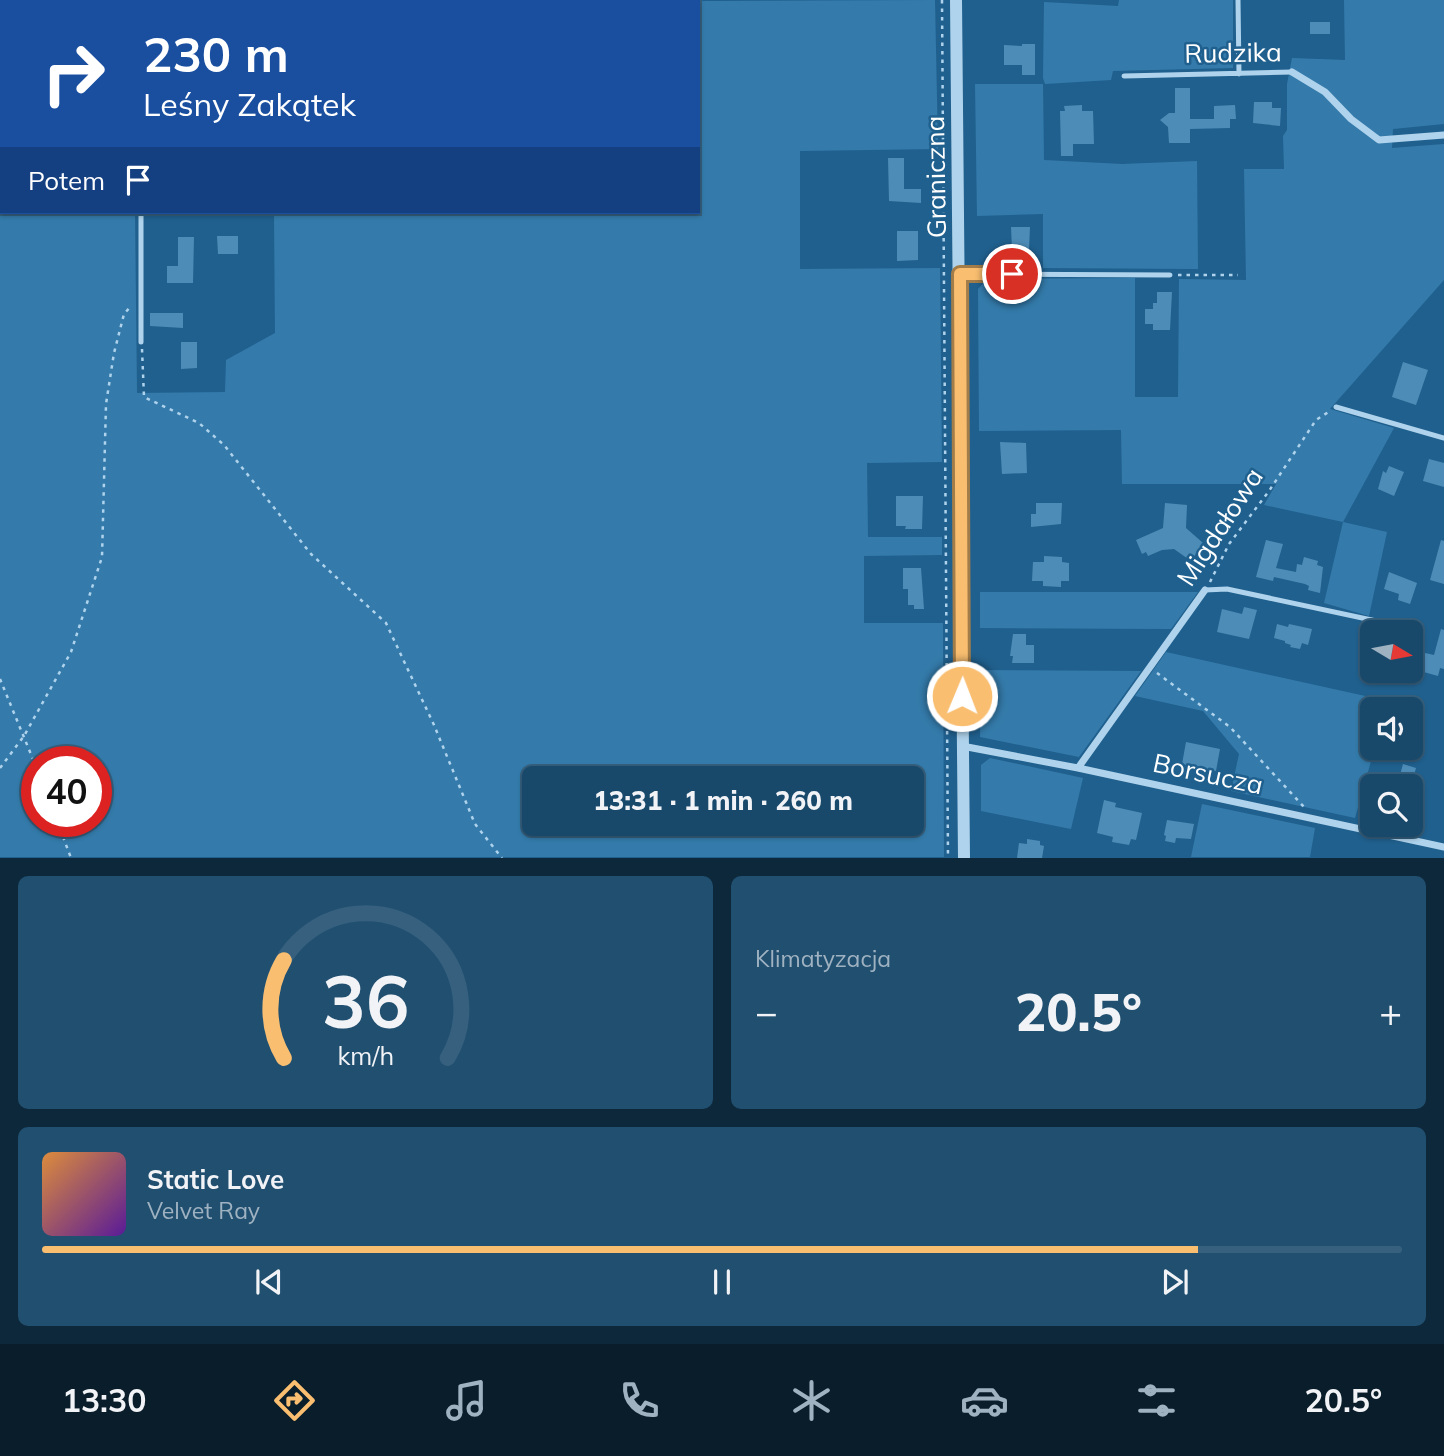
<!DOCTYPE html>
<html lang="pl">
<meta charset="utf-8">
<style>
:root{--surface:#18486a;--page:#214f70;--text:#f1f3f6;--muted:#9fb2c1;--line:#36607e;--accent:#f9be70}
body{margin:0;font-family:Mulish,sans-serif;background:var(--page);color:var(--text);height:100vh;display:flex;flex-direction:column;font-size:26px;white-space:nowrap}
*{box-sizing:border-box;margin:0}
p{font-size:23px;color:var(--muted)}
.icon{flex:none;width:38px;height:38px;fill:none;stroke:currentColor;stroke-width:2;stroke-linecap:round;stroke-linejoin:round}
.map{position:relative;height:858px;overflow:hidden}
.sheet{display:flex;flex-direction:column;gap:18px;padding:18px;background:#0d283a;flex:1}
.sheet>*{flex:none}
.top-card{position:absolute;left:0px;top:0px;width:700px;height:214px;box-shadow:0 2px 5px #0004,0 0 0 2px var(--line);background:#1a4fa0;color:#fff;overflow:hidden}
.needle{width:46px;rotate:100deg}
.fabs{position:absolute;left:1360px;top:620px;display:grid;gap:14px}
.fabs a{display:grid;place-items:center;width:63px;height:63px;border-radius:10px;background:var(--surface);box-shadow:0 2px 5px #0004,0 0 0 2px var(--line);font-size:35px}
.speed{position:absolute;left:21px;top:746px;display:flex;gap:14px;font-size:35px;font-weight:700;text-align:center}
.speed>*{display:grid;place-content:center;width:91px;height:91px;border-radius:50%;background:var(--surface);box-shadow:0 2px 5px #0004,0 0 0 2px var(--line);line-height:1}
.speed .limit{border:10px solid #d22;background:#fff;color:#111}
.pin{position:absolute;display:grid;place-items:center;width:60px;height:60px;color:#fff;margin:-30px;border:4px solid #fff;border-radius:50%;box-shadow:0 2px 7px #0007}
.me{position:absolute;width:77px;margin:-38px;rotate:1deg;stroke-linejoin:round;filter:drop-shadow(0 0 5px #0008)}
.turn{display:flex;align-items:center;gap:24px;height:147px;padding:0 28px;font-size:32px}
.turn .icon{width:91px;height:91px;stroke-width:2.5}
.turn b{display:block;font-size:49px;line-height:60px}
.then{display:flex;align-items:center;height:66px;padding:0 28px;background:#0003;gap:14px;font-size:26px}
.big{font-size:52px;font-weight:800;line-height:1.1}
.sheet .widget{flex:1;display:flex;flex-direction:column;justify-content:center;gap:10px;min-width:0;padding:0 24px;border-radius:10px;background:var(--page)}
.sheet .dial{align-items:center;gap:0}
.dial svg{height:182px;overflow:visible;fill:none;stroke:var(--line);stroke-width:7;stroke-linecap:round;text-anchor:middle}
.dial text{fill:var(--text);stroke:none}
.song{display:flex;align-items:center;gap:21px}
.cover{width:84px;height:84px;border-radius:10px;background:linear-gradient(135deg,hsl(30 70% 55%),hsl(270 70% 35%))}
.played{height:7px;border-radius:4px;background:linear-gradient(90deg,var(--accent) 85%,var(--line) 85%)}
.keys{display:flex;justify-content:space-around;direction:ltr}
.heat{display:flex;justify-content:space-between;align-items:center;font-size:38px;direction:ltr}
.sheet .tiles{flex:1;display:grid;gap:18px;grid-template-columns:1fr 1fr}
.widget:last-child{grid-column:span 2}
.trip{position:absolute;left:522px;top:766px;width:402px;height:70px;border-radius:10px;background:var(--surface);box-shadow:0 2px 5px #0004,0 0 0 2px var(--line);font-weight:800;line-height:70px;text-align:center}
.tab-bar{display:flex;height:112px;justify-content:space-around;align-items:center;background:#0a1d2a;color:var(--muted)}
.tab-bar .icon{width:49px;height:49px}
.tab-bar .on{color:var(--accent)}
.tab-bar b{font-size:32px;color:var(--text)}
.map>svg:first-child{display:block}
.green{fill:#347bab;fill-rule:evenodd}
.building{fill:#4d8cb7}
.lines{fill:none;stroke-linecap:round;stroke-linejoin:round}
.path{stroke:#afd3ec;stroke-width:2.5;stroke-dasharray:3.5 5;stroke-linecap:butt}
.service{stroke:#afd3ec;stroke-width:5}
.minor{stroke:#afd3ec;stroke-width:7}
.tertiary{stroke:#afd3ec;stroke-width:12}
.route-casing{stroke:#a27c49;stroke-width:18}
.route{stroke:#f9be70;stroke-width:12}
.labels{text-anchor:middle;stroke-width:5;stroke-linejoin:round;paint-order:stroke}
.street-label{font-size:26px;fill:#fff;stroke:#20608e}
</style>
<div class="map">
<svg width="1444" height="858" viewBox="0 0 1444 858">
<rect width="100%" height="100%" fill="#20608e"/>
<path class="green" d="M0,0h152v2h-150v210h133l2,181 88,-1 1,-32 49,-27 -1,-119h-43v-2h467v-210h-191l428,-2 3,149 -138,2v118l140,-1 2,194 -75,1 1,74h74v18l-78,1v67h79l1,234h-944zM96,761v60h-59v-60zM534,779h378v45h-378z
M162,0h228l1,2h-228z
M1119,0h114v68l-120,3 -2,9 -66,4 -2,-6 1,-76 74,4z
M1344,0h100v124l-51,5 -1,19 52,-4v136l-114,129 64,19 -51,94 44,10 -18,84 -45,-13 19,-81 -79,-17 12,-21h-154l-1,-54 -142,1 -1,-142 9,-10 148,-1v119h43l1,-118 67,1 -2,-111h40l-1,-33 4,-6v-46l5,-26 53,2z
M975,84h68l1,76 78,4 75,-3 1,108 -155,-1v-54l-66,2z
M980,592h218l-27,37 -191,-1z
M1166,652l222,49 -2,8h-14v38h3l-20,71 -124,-27 8,-37 -36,-43 -68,-15z
M981,670l160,1 -62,86 -99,-20z
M990,758l93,20 -12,51 -90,-18v-46z
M1202,804l113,24 -5,29h-119z"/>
<path class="building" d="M1310,22h20v12h-20z
M1022,44h13v31h-13v-10h-18v-20l18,1z
M1175,88h15v31h24v-13l21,-1 1,14h-6v9l-40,1v14h-21l-1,-16 -8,-7 9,-7h6z
M1254,102h18v6h9l-1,18 -27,-3z
M1082,105v6h11l1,33h-21v12h-12l-1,-45h5l-1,-5z
M888,158h16v31h17v14l-32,-2z
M1011,227h19l-1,23h-17z
M897,231h21v29l-21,1z
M217,236h21v18h-20z
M178,237h16l-1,46h-26v-17h11z
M1157,292h15l-2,38h-17v-6h-8v-15h8v-6h4z
M150,313h33v15l-33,-2z
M181,342h16v26l-16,1z
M1403,362l25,8 -12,35 -24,-8z
M1000,442l26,1 1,30 -25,1z
M1429,459l15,4v24l-21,-6z
M1389,466l15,6 -10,24 -16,-7 5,-18 3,2z
M896,496h27l-1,33h-17l1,-3h-10z
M1036,503h26l-1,21 -30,3v-13h5z
M1165,503l22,2 -1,23 17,15 -12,18 -17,-12 -12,1 -14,6 -2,-4 -4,2 -6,-14 27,-12z
M1266,540l17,4 -7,24 20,4 1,-8 5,1 2,-8 14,4 -1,4 6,2 -3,26 -12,-3 1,-4 -4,-2 -31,-7 -1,4 -17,-4z
M1441,540l3,1v43l-14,-4z
M1044,556l18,1v5l7,1v18h-8v6l-18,-1v-5h-11l1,-19h11z
M903,568h18l3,41h-10v-4h-6v-16h-5z
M1389,572l28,11 -7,21 -12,-4 1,-6 -15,-5z
M1244,607l13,3 -8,29 -32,-7 5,-23 20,5z
M1277,624l11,3 1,-3 23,5 -4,16 -6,-2 -2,6 -10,-2 1,-2 -6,-2v-2l-11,-3z
M1441,629l3,1v39l-4,-1 -2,8 -18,-5 5,-18 9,2z
M1013,634h13v11h8v18h-22l1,-7h-3z
M1186,742l34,7 -4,22 -34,-7z
M1403,764l13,4 -5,18h-14z
M1104,800l12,3 -1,4 27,6 -6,27 -5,-1 -2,6 -17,-3 1,-5 -16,-4z
M1167,820l27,4 -3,15 -15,-1 -1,5 -10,-2 1,-5 -2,-1z
M1027,839l13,2v4l4,1 -2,12h-25l2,-15 8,1z"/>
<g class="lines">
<path class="path" d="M157,0v2
M942,0l6,858
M0,88h2
M1178,275h60
M142,349l2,48 55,26 25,22 87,109 75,69 48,102 41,99 27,34
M1210,582l19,-38 40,-53 47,-71 14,-9
M1157,673l73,54 74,80
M0,679l37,90
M0,768l24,-32 47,-84 31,-95 4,-153 8,-51 10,-39 7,-8
M57,821l14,37"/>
<path class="service" d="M1238,0l1,74
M487,2l5,-2
M1124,76l168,-4
M141,212v130
M960,274l210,1
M1336,407l108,31
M1205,590l22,-1 154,33"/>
<path class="minor" d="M1292,72l33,20 26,27 28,21 65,-5
M962,746l116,22 366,79
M1078,768l127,-178"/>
<path class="tertiary" d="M956,0l8,858"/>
</g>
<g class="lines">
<defs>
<path id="route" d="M962,696l-2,-422h52"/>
</defs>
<use href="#route" class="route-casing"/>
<use href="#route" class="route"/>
</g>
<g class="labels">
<g class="street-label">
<text transform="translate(1233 53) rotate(-1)" y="9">Rudzika</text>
<text transform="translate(936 177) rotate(-91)" y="9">Graniczna</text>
<text transform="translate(1220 527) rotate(-57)" y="9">Migdałowa</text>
<text transform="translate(1208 774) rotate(12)" y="9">Borsucza</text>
</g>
</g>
</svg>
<div class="fabs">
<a><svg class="needle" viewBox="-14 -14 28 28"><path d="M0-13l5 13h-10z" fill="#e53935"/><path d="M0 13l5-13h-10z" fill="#9fb2c1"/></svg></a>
<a><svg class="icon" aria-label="sound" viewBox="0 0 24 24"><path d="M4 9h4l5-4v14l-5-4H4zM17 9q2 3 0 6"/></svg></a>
<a><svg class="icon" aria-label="search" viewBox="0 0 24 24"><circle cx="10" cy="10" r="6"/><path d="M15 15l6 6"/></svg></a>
</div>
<div class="speed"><div class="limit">40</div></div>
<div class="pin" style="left:1012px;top:274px;background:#d93025"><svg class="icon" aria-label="arrive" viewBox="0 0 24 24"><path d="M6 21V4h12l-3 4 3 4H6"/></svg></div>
<svg class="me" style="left:962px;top:696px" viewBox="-20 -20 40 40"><circle r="17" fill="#f9be70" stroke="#fff" stroke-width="3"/><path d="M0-11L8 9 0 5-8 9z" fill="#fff"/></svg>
<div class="trip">13:31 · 1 min · 260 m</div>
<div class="top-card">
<div class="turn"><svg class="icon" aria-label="right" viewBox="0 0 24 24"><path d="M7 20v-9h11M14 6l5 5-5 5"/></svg><div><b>230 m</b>Leśny Zakątek</div></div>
<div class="then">Potem<svg class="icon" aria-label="arrive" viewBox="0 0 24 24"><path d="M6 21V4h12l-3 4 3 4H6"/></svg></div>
</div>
</div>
<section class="sheet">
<div class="tiles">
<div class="widget dial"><svg viewBox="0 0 100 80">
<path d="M14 69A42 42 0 1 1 86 69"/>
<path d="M14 69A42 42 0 0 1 14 26" stroke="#f9be70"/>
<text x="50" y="56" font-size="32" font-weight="700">36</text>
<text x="50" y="72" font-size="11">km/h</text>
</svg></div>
<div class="widget"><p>Klimatyzacja</p>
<div class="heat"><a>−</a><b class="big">20.5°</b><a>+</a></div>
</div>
<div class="widget">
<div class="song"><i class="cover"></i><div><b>Static Love</b><p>Velvet Ray</p></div></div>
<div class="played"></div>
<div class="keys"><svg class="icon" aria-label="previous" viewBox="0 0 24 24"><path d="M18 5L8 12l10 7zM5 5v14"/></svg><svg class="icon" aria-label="pause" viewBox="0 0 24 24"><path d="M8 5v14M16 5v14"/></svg><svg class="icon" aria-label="next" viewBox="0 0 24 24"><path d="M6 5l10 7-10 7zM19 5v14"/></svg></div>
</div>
</div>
</section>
<nav class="tab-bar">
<b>13:30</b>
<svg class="icon on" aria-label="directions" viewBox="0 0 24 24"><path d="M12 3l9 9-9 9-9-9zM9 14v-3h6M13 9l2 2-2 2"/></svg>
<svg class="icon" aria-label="music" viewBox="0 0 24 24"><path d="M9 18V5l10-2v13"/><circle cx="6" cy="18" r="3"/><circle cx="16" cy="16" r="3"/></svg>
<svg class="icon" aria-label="phone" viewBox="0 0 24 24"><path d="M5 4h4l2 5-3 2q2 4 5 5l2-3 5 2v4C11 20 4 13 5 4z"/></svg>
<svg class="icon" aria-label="climate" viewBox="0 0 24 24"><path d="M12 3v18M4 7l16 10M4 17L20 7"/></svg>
<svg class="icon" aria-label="car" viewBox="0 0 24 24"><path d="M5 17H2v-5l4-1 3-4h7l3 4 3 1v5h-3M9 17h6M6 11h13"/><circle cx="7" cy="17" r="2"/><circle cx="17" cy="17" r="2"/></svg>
<svg class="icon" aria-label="filters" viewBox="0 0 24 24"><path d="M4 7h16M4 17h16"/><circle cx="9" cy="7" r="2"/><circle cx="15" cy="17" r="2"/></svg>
<b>20.5°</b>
</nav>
